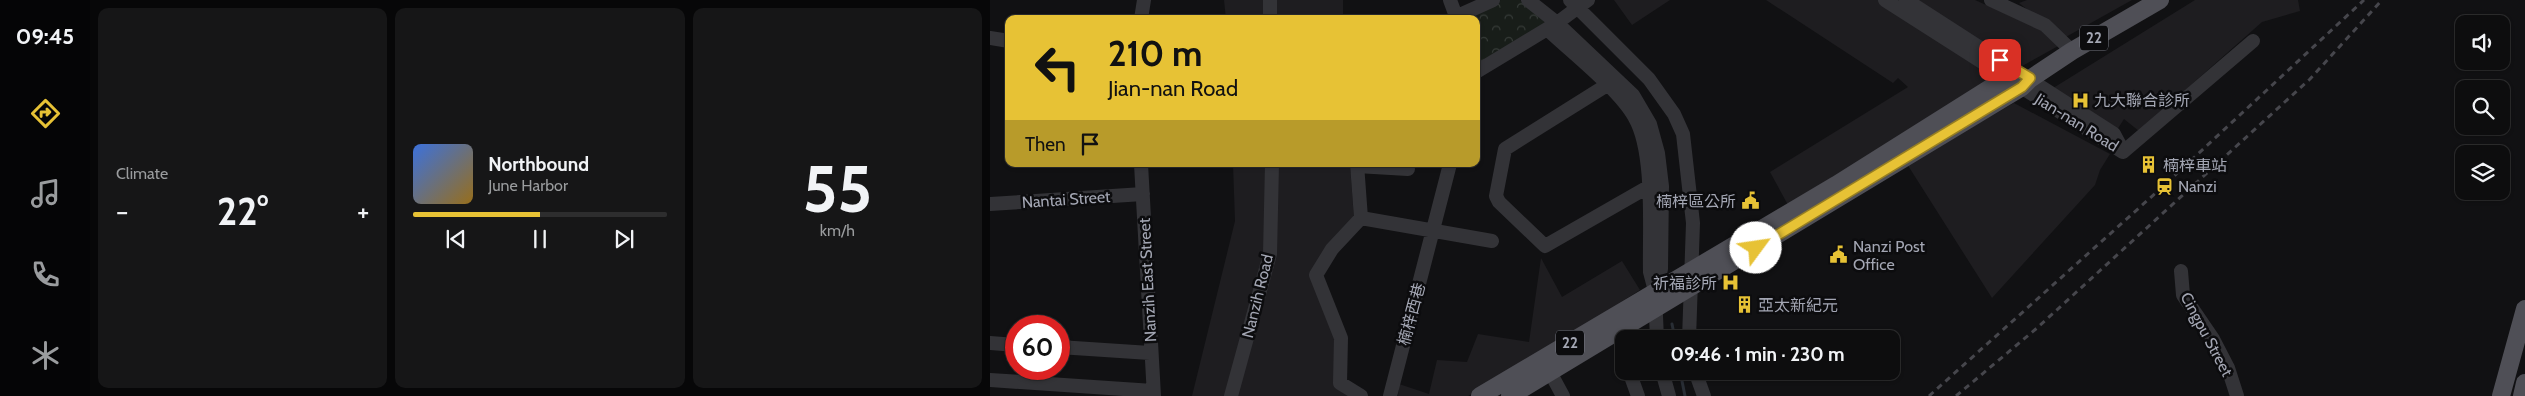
<!DOCTYPE html>
<meta charset="utf-8">
<style>
:root{--surface:#0d0d0e;--page:#161617;--text:#f1f3f6;--muted:#9a9c9e;--line:#2d2d2e;--accent:#e7c235}
body{margin:0;font-family:Cabin,"Noto Sans TC",sans-serif;background:var(--page);color:var(--text);height:100vh;display:flex;flex-direction:column;font-size:19px;white-space:nowrap}
*{box-sizing:border-box;margin:0}
p{font-size:16px;color:var(--muted)}
.icon{flex:none;width:28px;height:28px;fill:none;stroke:currentColor;stroke-width:2;stroke-linecap:round;stroke-linejoin:round}
.map{position:relative;flex:1;overflow:hidden}
.details{display:flex;flex-direction:column;gap:8px;padding:8px;background:#070708;width:900px}
.details>*{flex:none}
.top-card{position:absolute;left:15px;top:15px;width:475px;height:152px;border-radius:10px;box-shadow:0 1px 4px #0004,0 0 0 1px var(--line);background:#e7c235;color:#111;overflow:hidden}
.controls{position:absolute;left:1465px;top:15px;display:grid;gap:10px}
.controls a{display:grid;place-items:center;width:55px;height:55px;border-radius:10px;background:var(--surface);box-shadow:0 1px 4px #0004,0 0 0 1px var(--line);font-size:25px}
.speed{position:absolute;left:15px;top:315px;display:flex;gap:10px;font-size:25px;font-weight:700;text-align:center}
.speed>*{display:grid;place-content:center;width:65px;height:65px;border-radius:50%;background:var(--surface);box-shadow:0 1px 4px #0004,0 0 0 1px var(--line);line-height:1}
.speed .limit{border:8px solid #d22;background:#fff;color:#111}
.pin{position:absolute;display:grid;place-items:center;width:42px;height:42px;color:#fff;margin:-21px;border-radius:10px;box-shadow:0 2px 8px #0006}
.me{position:absolute;width:55px;margin:-28px;rotate:59deg;stroke-linejoin:round;filter:drop-shadow(0 0 4px #0008)}
.turn{display:flex;align-items:center;gap:18px;height:105px;padding:0 20px;font-size:22px}
.turn .icon{width:65px;height:65px;stroke-width:2.5}
.turn b{display:block;font-size:35px;line-height:42px}
.then{display:flex;align-items:center;height:48px;padding:0 20px;background:#0003;gap:10px;font-size:19px}
.big{font-size:38px;font-weight:700;line-height:1.1}
.details .widget{flex:1;display:flex;flex-direction:column;justify-content:center;gap:8px;min-width:0;padding:0 18px;border-radius:10px;background:var(--page)}
.details .dial{align-items:center;gap:0}
.dial b{font-size:65px;line-height:1}
.song{display:flex;align-items:center;gap:15px}
.cover{width:60px;height:60px;border-radius:8px;background:linear-gradient(135deg,hsl(220 70% 55%),hsl(40 70% 35%))}
.played{height:5px;border-radius:2px;background:linear-gradient(90deg,var(--accent) 50%,var(--line) 50%)}
.keys{display:flex;justify-content:space-around;direction:ltr}
.heat{display:flex;justify-content:space-between;align-items:center;font-size:28px;direction:ltr}
.details .tiles{flex:1;display:grid;gap:8px;grid-template-columns:repeat(3,1fr)}
.trip{position:absolute;left:625px;top:330px;width:285px;height:50px;border-radius:10px;background:var(--surface);box-shadow:0 1px 4px #0004,0 0 0 1px var(--line);font-weight:700;line-height:50px;text-align:center}
main{display:flex;flex:1;min-height:0}
.tab-bar{display:flex;flex-direction:column;width:90px;justify-content:space-around;align-items:center;background:#050506;color:var(--muted)}
.tab-bar .icon{width:35px;height:35px}
.tab-bar .on{color:var(--accent)}
.tab-bar b{font-size:22px;color:var(--text)}
.map>svg:first-child{display:block}
.built{fill:#1e1d20}
.park{fill:url(#park-crowns)}
.lines{fill:none;stroke-linecap:round;stroke-linejoin:round}
.stream{stroke:#292e35;stroke-width:3}
.minor{stroke:#333337;stroke-width:14}
.major{stroke:#4f4f56;stroke-width:18}
.rail{stroke:#46464c;stroke-width:3;stroke-dasharray:6 5;stroke-linecap:butt}
.route-casing{stroke:#967e22;stroke-width:12}
.route{stroke:#e7c235;stroke-width:9}
.labels{text-anchor:middle;stroke-width:5;stroke-linejoin:round;paint-order:stroke}
.shield{fill:#0c0c0e;stroke:#767882;stroke-width:1}
.shield-label{font-size:15px;font-weight:bold;fill:#a3a6b3}
.poi-label{font-size:16px;fill:#a3a6b3;stroke:#0c0c0e;text-anchor:start}
.street-label{font-size:16px;fill:#a3a6b3;stroke:#0c0c0e}
</style>
<main>
<nav class="tab-bar">
<b>09:45</b>
<svg class="icon on" aria-label="directions" viewBox="0 0 24 24"><path d="M12 3l9 9-9 9-9-9zM9 14v-3h6M13 9l2 2-2 2"/></svg>
<svg class="icon" aria-label="music" viewBox="0 0 24 24"><path d="M9 18V5l10-2v13"/><circle cx="6" cy="18" r="3"/><circle cx="16" cy="16" r="3"/></svg>
<svg class="icon" aria-label="phone" viewBox="0 0 24 24"><path d="M5 4h4l2 5-3 2q2 4 5 5l2-3 5 2v4C11 20 4 13 5 4z"/></svg>
<svg class="icon" aria-label="climate" viewBox="0 0 24 24"><path d="M12 3v18M4 7l16 10M4 17L20 7"/></svg>
</nav>
<section class="details">
<div class="tiles">
<div class="widget"><p>Climate</p>
<div class="heat"><a>−</a><b class="big">22°</b><a>+</a></div>
</div>
<div class="widget">
<div class="song"><i class="cover"></i><div><b>Northbound</b><p>June Harbor</p></div></div>
<div class="played"></div>
<div class="keys"><svg class="icon" aria-label="previous" viewBox="0 0 24 24"><path d="M18 5L8 12l10 7zM5 5v14"/></svg><svg class="icon" aria-label="pause" viewBox="0 0 24 24"><path d="M8 5v14M16 5v14"/></svg><svg class="icon" aria-label="next" viewBox="0 0 24 24"><path d="M6 5l10 7-10 7zM19 5v14"/></svg></div>
</div>
<div class="widget dial"><b>55</b><p>km/h</p></div>
</div>
</section>
<div class="map">
<svg width="1535" height="396" viewBox="0 0 1535 396">
<defs>
<pattern id="park-crowns" width="20" height="18" patternUnits="userSpaceOnUse" patternTransform="scale(1.25)"><rect width="20" height="18" fill="#181d19"/><path d="M2 6a3 3 0 1 1 6 0M12 15a3 3 0 1 1 6 0" fill="none" stroke="#363b38"/></pattern>
</defs>
<rect width="100%" height="100%" fill="#111113"/>
<path class="built" d="M234,0h119v19h-117z
M624,0h56l-38,25z
M776,0h209l75,34 10,11 -74,41 -198,119 -18,-33 138,-85 -10,-9 -5,5z
M1037,0h105l-68,38 -45,-35z
M1205,0h103l2,11 -38,11 -123,109 -15,-12 -7,11 -67,-40z
M1024,103l96,51 -10,16 -5,15 -103,113 -85,-134z
M243,164h117l4,55 -27,27 -18,28 27,68 -1,45 13,9h-156l43,-175z
M551,258l21,39 60,-36 18,29 -104,66 -68,40h-70l1,-12 30,10 8,-34 30,2 11,-28 51,8z"/>
<path class="park" d="M511,0h19l28,25 -72,41v-47h-16z"/>
<g class="lines">
<path class="stream" d="M682,324l3,15
M690,371l5,25"/>
<path class="minor" d="M280,0v19
M460,0l7,19
M538,0l29,23 76,72 17,29 8,29 4,33 -1,83 -6,24 2,46
M580,0l79,79 25,35 9,20 10,89 -4,116
M895,0l238,152
M916,0l208,134 9,17
M1001,0l54,25 27,26
M151,19l3,-19
M461,19l42,-19
M557,29c24,23 73,61 88,89 20,35 14,113 15,154l5,19
M0,38l19,3
M486,72l81,-49 31,-23
M617,85l-102,64 -9,47 3,6 46,44 103,-59
M1133,152l130,-111
M151,164l13,232
M367,164l4,54 -29,31 -16,26 25,63 -1,45 21,13
M367,166l51,3
M0,204l153,-10
M371,218l131,23
M1191,271l2,24 30,44 15,29 9,28
M0,343l26,2
M69,347l91,6
M639,371l9,25
M672,371l7,25
M705,371l9,25
M560,372l13,24
M0,380l163,11
M241,396l39,-142 2,-90
M400,396l60,-232"/>
<path class="major" d="M490,396l356,-211 170,-107 24,1
M520,396l512,-309 8,-8 42,-28 88,-51
M1511,396l24,-87
M1532,396l3,-13"/>
<path class="rail" d="M939,396l230,-206 205,-190
M966,396l81,-68 273,-249 72,-79"/>
</g>
<g class="lines">
<defs>
<path id="route" d="M766,248l266,-161 8,-9 -30,-18"/>
</defs>
<use href="#route" class="route-casing"/>
<use href="#route" class="route"/>
</g>
<defs>
<symbol id="hospital-bare" viewBox="-9 -9 18 18"><path d="M-5-5h3v3.5h4V-5h3V5h-3V1.5h-4V5h-3Z" fill="#e7c235" stroke="#0c0c0e" stroke-width="2.5" paint-order="stroke"/></symbol>
<symbol id="building-bare" viewBox="-9 -9 18 18"><path d="M-4-6H4V6H1V3H-1V6H-4ZM-2.5-4.3h1.7v1.8h-1.7ZM.8-4.3h1.7v1.8H.8ZM-2.5-1h1.7V.8h-1.7ZM.8-1h1.7V.8H.8Z" fill="#e7c235" stroke="#0c0c0e" stroke-width="2.5" paint-order="stroke"/></symbol>
<symbol id="station-bare" viewBox="-9 -9 18 18"><path d="M-3-6H3Q5-6 5-4V2Q5 4 3 4L4.5 6H3L1.5 4h-3L-3 6H-4.5L-3 4Q-5 4-5 2V-4Q-5-6-3-6ZM-3.5-4v3h7v-3ZM-3.5 1v1.5H-2V1ZM2 1v1.5H3.5V1Z" fill="#e7c235" stroke="#0c0c0e" stroke-width="2.5" paint-order="stroke"/></symbol>
<symbol id="civic-bare" viewBox="-9 -9 18 18"><path d="M-.6-6.5H3V-4.5H.6V-3L4-1V1h2V6H-6V1h2V-1L-.6-3ZM-1.2 2.5V6h2.4V2.5Z" fill="#e7c235" stroke="#0c0c0e" stroke-width="2.5" paint-order="stroke"/></symbol>
</defs>
<g fill-rule="evenodd">
<use href="#hospital-bare" x="1078" y="88" width="25" height="25"/>
<use href="#building-bare" x="1146" y="152" width="25" height="25"/>
<use href="#station-bare" x="1162" y="174" width="25" height="25"/>
<use href="#civic-bare" x="748" y="188" width="25" height="25"/>
<use href="#civic-bare" x="836" y="242" width="25" height="25"/>
<use href="#hospital-bare" x="728" y="270" width="25" height="25"/>
<use href="#building-bare" x="742" y="292" width="25" height="25"/>
</g>
<g class="labels">
<g class="shield">
<rect x="1090" y="25.5" width="28" height="25" rx="4"/>
<rect x="566" y="330.5" width="28" height="25" rx="4"/>
</g>
<g class="shield-label">
<text x="1104" y="43">22</text>
<text x="580" y="348">22</text>
</g>
<g class="poi-label">
<text x="1104" y="106">九大聯合診所</text>
<text x="1173" y="171">楠梓車站</text>
<text x="1188" y="192">Nanzi</text>
<text x="746" y="207" text-anchor="end">楠梓區公所</text>
<text x="863" y="252">Nanzi Post<tspan x="863" dy="18">Office</tspan></text>
<text x="727" y="289" text-anchor="end">祈福診所</text>
<text x="768" y="311">亞太新紀元</text>
</g>
<g class="street-label">
<text transform="translate(1087 122) rotate(32)" y="6">Jian-nan Road</text>
<text transform="translate(76 199) rotate(-4)" y="6">Nantai Street</text>
<text transform="translate(157 280) rotate(-93)" y="6">Nanzih East Street</text>
<text transform="translate(267 296) rotate(-76)" y="6">Nanzih Road</text>
<text transform="translate(421 314) rotate(-75)" y="6">楠梓西巷</text>
<text transform="translate(1217 334) rotate(62)" y="6">Cingpu Street</text>
</g>
</g>
</svg>
<div class="controls">
<a><svg class="icon" aria-label="sound" viewBox="0 0 24 24"><path d="M4 9h4l5-4v14l-5-4H4zM17 9q2 3 0 6"/></svg></a>
<a><svg class="icon" aria-label="search" viewBox="0 0 24 24"><circle cx="10" cy="10" r="6"/><path d="M15 15l6 6"/></svg></a>
<a><svg class="icon" aria-label="layers" viewBox="0 0 24 24"><path d="M12 4l9 5-9 5-9-5zM3 14l9 5 9-5"/></svg></a>
</div>
<div class="speed"><div class="limit">60</div></div>
<div class="pin" style="left:1010px;top:60px;background:#d93025"><svg class="icon" aria-label="arrive" viewBox="0 0 24 24"><path d="M6 21V4h12l-3 4 3 4H6"/></svg></div>
<svg class="me" style="left:766px;top:248px" viewBox="-20 -20 40 40"><circle r="19" fill="#fff"/><path d="M0-13L10 11 0 6-10 11z" fill="#e7c235"/></svg>
<div class="trip">09:46 · 1 min · 230 m</div>
<div class="top-card">
<div class="turn"><svg class="icon" aria-label="left" viewBox="0 0 24 24"><path d="M17 20v-9H6M10 6l-5 5 5 5"/></svg><div><b>210 m</b>Jian-nan Road</div></div>
<div class="then">Then<svg class="icon" aria-label="arrive" viewBox="0 0 24 24"><path d="M6 21V4h12l-3 4 3 4H6"/></svg></div>
</div>
</div>
</main>
